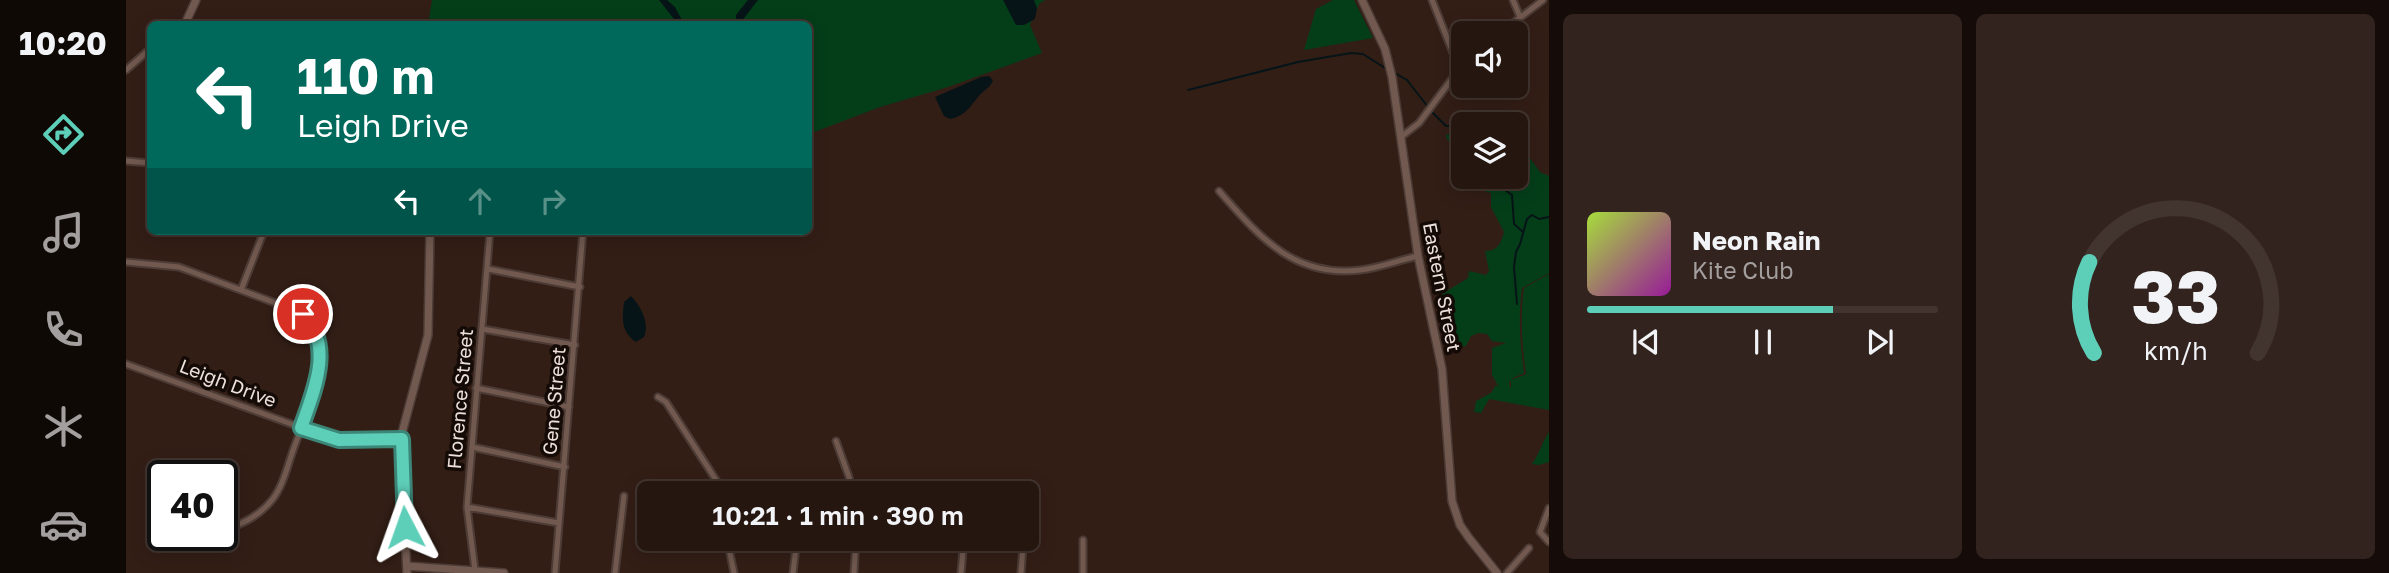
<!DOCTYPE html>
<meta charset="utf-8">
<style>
:root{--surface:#261610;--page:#32231e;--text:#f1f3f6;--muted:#a49f9f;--line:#423530;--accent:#5dceb8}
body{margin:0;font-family:"Golos Text",sans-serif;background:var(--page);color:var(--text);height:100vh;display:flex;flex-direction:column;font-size:26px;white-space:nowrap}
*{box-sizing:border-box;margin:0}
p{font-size:23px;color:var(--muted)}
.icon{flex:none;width:38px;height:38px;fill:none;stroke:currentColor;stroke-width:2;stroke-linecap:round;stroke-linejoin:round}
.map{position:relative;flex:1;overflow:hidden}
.side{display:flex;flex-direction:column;gap:14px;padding:14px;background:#150c09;width:840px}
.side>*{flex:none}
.hud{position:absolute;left:21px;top:21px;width:665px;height:214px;border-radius:10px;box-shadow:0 4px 18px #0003,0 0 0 2px var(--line);background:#00695c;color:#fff;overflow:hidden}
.fabs{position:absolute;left:1325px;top:21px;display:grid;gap:14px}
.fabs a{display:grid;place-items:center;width:77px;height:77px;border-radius:10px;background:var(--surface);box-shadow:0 4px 18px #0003,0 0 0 2px var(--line);font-size:35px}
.speed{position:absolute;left:21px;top:460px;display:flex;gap:14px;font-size:35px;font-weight:700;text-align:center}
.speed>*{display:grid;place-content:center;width:91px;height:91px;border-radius:50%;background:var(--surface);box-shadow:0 4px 18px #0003,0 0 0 2px var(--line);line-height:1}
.speed .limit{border:4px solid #111;border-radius:10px;background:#fff;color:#111}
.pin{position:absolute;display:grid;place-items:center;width:60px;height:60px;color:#fff;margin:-30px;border:4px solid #fff;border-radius:50%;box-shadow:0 2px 7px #0007}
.me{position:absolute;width:77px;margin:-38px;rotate:356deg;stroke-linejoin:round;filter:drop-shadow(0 0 5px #0008)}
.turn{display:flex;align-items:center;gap:24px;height:147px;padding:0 35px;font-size:32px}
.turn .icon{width:91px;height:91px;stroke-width:2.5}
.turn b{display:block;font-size:49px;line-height:60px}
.lanes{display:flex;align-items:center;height:66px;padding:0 35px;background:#0003;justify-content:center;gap:35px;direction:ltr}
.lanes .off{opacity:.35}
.side .widget{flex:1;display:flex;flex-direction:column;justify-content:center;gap:10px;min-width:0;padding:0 24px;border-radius:10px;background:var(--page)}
.side .dial{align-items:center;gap:0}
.dial svg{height:182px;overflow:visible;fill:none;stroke:var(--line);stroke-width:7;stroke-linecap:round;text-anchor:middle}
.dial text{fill:var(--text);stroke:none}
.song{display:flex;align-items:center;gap:21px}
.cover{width:84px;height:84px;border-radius:10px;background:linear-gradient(135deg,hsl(80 70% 55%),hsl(300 70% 35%))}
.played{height:7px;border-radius:4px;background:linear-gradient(90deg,var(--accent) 70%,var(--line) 70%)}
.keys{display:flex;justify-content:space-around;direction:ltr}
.side .tiles{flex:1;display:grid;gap:14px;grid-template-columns:repeat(2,1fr)}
.trip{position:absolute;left:511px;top:481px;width:402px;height:70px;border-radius:10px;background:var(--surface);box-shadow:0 4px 18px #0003,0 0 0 2px var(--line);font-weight:600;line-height:70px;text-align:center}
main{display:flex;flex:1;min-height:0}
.tabs{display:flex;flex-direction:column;width:126px;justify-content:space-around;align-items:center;background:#0f0906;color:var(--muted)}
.tabs .icon{width:49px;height:49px}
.tabs .active{color:var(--accent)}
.tabs b{font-size:32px;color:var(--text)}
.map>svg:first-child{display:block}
.green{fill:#043e19}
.water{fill:#061417}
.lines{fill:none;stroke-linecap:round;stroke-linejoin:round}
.stream{stroke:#061417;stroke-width:2}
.minor-casing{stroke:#4d3c36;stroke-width:9}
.tertiary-casing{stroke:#4d3c36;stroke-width:10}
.minor{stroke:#71594f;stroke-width:5}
.tertiary{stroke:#71594f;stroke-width:7}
.route-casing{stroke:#3c8678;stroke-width:18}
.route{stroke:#5dceb8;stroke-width:12}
.labels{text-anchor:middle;stroke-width:7;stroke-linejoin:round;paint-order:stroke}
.street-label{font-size:19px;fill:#eddfd9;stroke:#140b07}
</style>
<main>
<nav class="tabs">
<b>10:20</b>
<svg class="icon active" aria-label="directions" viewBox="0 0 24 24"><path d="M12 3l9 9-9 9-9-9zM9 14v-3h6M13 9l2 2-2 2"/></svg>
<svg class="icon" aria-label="music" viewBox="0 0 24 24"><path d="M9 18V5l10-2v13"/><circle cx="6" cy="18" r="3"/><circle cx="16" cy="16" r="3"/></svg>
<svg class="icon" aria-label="phone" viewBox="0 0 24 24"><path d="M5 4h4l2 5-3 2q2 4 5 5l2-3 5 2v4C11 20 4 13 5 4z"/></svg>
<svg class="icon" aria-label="climate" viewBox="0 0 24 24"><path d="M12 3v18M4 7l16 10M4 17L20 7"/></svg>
<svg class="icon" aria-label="car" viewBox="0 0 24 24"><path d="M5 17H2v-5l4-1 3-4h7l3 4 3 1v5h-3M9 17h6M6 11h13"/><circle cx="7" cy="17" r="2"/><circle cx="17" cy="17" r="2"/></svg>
</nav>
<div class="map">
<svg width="1423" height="573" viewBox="0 0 1423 573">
<rect width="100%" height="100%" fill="#331e16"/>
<path class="green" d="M306,0h613l-6,4 -9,21 12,28 -94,34 -68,20 -71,27 -1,-110h-380z
M1207,0h21l19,38 -69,12 12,-41z
M1329,132l8,3v29l-16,-25 -1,-4z
M1395,153l6,1 13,18 9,4v97l-27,15c-4,29 -2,56 2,85l-11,5 -4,5 2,6v-9l15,-6c-4,-29 -6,-57 -2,-86l25,-14v136l-60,-11 -8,14 -7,-1 2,-11 15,-8 5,-8 3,2 -7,-12v-27l14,-5 -14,-2 -5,-7 -8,-1 -8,3 -5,10 -11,2 -3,-15 3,-8 -3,-6 -5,-2 5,-9 -1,-6 -10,2 -3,-3 -1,-4 31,-19 1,-7 17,4 3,-4 -4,-20c13,0 16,-8 19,-19l-13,-25v-14l-7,-2 -13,-14h45v-23z
M1423,432v30l-10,3 -7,-1c8,-11 10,-22 17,-32z"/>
<path class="water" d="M533,0h8l8,7 9,17h-6z
M622,0h10l-17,22 -5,-1v-6z
M877,0h31l3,8 -2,11 -11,6h-8z
M863,76l4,4c-3,9 -10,10 -15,17 -9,11 -13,19 -28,22l-6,-3 -9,-19 46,-20z
M505,296c10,10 19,28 13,41l-8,5c-15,-10 -14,-23 -12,-40z"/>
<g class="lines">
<path class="stream" d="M1267,72l14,8 21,27
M1062,90l110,-28 53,-9 12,1 25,16
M1306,112l14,14h11l6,4
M1379,177l2,4 -2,9 7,5 2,29 8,7
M1391,304l-3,-37 2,-15 4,-8 7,-25 5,-4 7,4 10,-2"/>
<defs>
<path id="minor" d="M1306,0l27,68
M1387,0l7,17
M1374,33l43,-33
M0,70l24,-21
M1275,137l18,-14 44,-59
M0,161l24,2
M1093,191c40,45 74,87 141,79 20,-2 39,-10 58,-14
M0,262l53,5 118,44c45,29 12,97 -2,134 -7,18 -11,40 -23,55 -13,16 -30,25 -50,30
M362,269l92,18
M115,290l23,-59
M356,329l93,16
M0,364l204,74 72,1
M350,388l93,19
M532,397l8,5 59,92
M710,441l13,36 3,17
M346,447l93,20
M341,507l92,16
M1423,508l-9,24 9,10
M601,539l7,34
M349,570l-8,-63 23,-276
M429,573l28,-342
M489,573l9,-77
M667,573l4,-34
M728,573l2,-34
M835,573l3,-34
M895,573l2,-27
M957,573v-33
M1381,573l22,-25"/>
<path id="tertiary" d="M1236,0l23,49 7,28 26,179 24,113 10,132 8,24 9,13 28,35
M59,24l11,-24
M281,566l97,7
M281,573l-5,-94v-46l26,-98 2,-104"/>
</defs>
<use href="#minor" class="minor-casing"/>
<use href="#tertiary" class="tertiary-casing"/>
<use href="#minor" class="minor"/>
<use href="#tertiary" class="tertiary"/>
</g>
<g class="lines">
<defs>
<path id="route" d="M177,314c32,32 10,79 -2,114l38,12 63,-1 3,88"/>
</defs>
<use href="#route" class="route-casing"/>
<use href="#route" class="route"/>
</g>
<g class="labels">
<g class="street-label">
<text transform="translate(1316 287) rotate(79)" y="7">Eastern Street</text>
<text transform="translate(102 383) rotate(21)" y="7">Leigh Drive</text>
<text transform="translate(334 399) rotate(-85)" y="7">Florence Street</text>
<text transform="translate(428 401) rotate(-85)" y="7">Gene Street</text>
</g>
</g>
</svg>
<div class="fabs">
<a><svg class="icon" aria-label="sound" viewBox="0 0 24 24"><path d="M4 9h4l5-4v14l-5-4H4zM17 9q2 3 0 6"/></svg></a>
<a><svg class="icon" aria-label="layers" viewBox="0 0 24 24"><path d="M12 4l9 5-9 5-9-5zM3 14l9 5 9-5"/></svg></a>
</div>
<div class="speed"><div class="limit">40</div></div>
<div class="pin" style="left:177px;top:314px;background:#d93025"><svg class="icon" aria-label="arrive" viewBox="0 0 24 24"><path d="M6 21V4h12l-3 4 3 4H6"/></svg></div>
<svg class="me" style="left:279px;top:527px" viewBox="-20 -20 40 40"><path d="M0-17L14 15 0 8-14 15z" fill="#5dceb8" stroke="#fff" stroke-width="4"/></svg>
<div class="trip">10:21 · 1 min · 390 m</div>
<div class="hud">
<div class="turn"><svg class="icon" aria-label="left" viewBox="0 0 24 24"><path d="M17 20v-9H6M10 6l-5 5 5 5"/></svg><div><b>110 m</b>Leigh Drive</div></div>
<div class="lanes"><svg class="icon" aria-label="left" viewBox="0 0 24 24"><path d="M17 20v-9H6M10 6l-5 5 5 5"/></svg><svg class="icon off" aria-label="ahead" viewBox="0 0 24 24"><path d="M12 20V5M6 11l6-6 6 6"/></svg><svg class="icon off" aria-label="right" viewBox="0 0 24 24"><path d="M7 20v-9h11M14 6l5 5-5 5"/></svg></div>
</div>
</div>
<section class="side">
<div class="tiles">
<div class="widget">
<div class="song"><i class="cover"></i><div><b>Neon Rain</b><p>Kite Club</p></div></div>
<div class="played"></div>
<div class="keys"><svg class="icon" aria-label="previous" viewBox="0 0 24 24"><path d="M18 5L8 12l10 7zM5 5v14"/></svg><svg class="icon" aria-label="pause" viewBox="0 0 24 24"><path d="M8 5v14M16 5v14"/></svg><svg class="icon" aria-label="next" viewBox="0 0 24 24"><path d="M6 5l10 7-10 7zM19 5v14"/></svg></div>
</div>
<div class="widget dial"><svg viewBox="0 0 100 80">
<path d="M14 69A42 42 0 1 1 86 69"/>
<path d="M14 69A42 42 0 0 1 12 29" stroke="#5dceb8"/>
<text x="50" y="56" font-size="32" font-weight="700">33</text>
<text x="50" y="72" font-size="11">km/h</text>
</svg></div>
</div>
</section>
</main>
